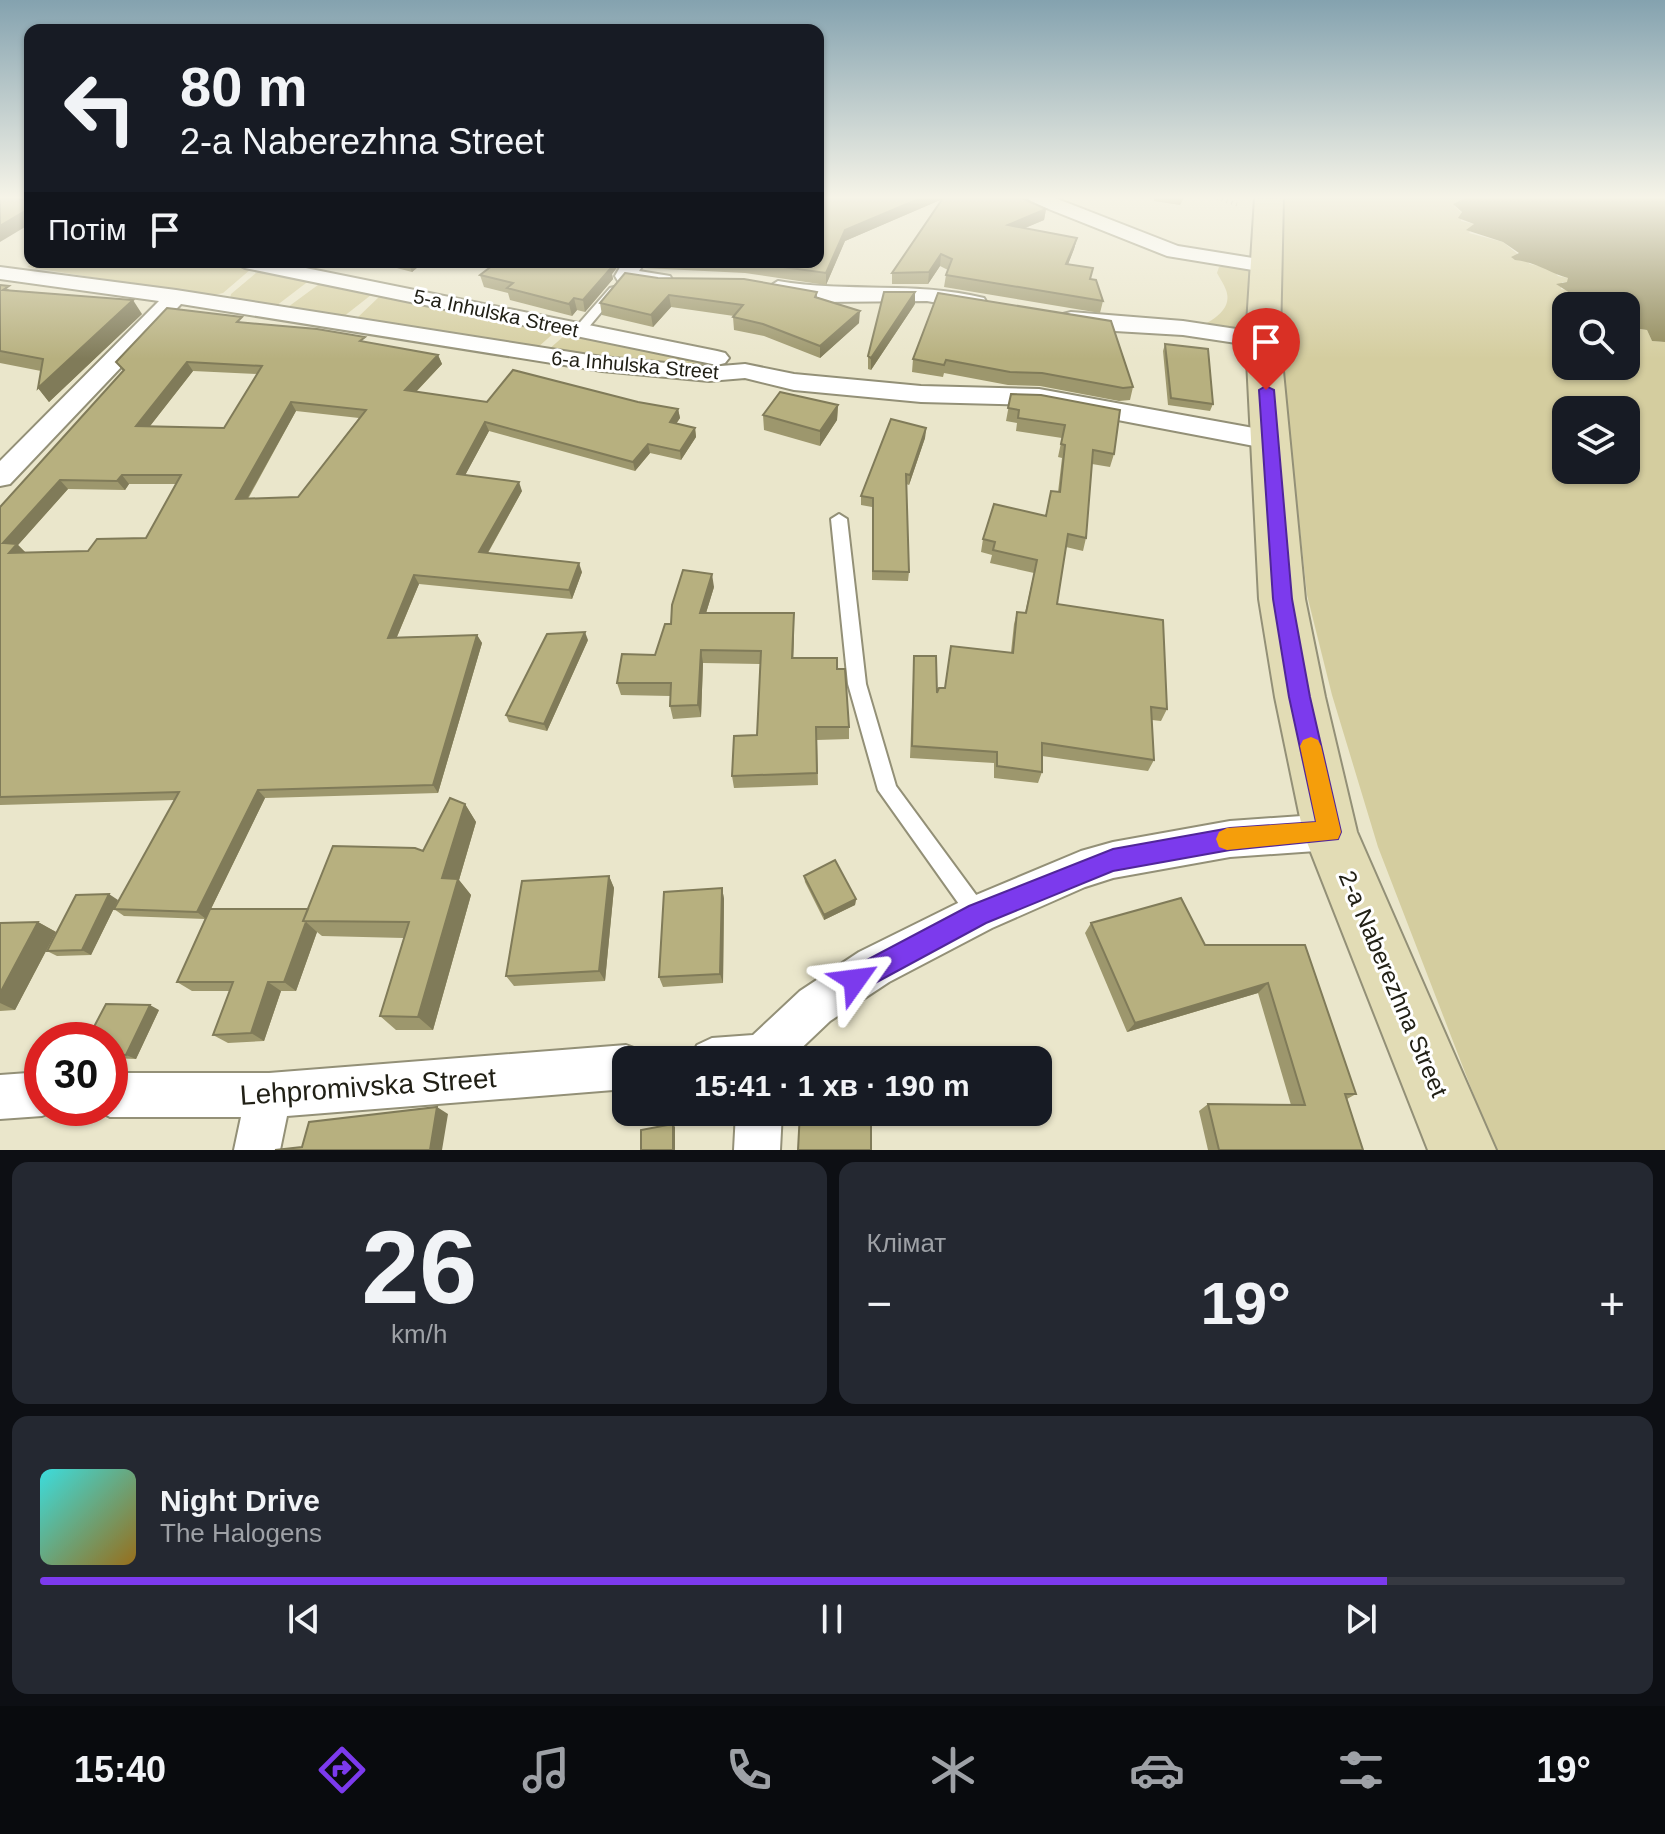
<!DOCTYPE html>
<html lang="uk">
<meta charset="utf-8">
<style>
:root{--surface:#171b24;--page:#242831;--text:#f1f3f6;--muted:#9ea1a6;--line:#363941;--accent:#7c3aed}
body{margin:0;font-family:Arial,sans-serif;background:var(--page);color:var(--text);height:100vh;display:flex;flex-direction:column;font-size:30px;white-space:nowrap}
*{box-sizing:border-box;margin:0}
p{font-size:26px;color:var(--muted)}
.icon{flex:none;width:44px;height:44px;fill:none;stroke:currentColor;stroke-width:2;stroke-linecap:round;stroke-linejoin:round}
.map{position:relative;height:1150px;overflow:hidden}
.side{display:flex;flex-direction:column;gap:12px;padding:12px;background:#0d0f14;flex:1}
.side>*{flex:none}
.banner{position:absolute;left:24px;top:24px;width:800px;height:244px;border-radius:16px;box-shadow:0 2px 6px #0004;background:#171b24;color:var(--text);overflow:hidden}
.controls{position:absolute;left:1552px;top:292px;display:grid;gap:16px}
.controls a{display:grid;place-items:center;width:88px;height:88px;border-radius:16px;background:var(--surface);box-shadow:0 2px 6px #0004;font-size:40px}
.speed{position:absolute;left:24px;top:1022px;display:flex;gap:16px;font-size:40px;font-weight:700;text-align:center}
.speed>*{display:grid;place-content:center;width:104px;height:104px;border-radius:50%;background:var(--surface);box-shadow:0 2px 6px #0004;line-height:1}
.speed .limit{border:12px solid #d22;background:#fff;color:#111}
.pin{position:absolute;display:grid;place-items:center;width:68px;height:68px;color:#fff;margin:-82px -34px;border-radius:50% 50% 50% 0;rotate:-45deg;box-shadow:0 0 8px #0007}
.pin .icon{rotate:45deg}
.me{position:absolute;width:88px;margin:-44px;rotate:59deg;stroke-linejoin:round;filter:drop-shadow(0 0 6px #0008)}
.turn{display:flex;align-items:center;gap:28px;height:168px;padding:0 24px;font-size:36px}
.turn .icon{width:104px;height:104px;stroke-width:2.5}
.turn b{display:block;font-size:56px;line-height:68px}
.then{display:flex;align-items:center;height:76px;padding:0 24px;background:#0003;gap:16px;font-size:30px}
.big{font-size:60px;font-weight:700;line-height:1.1}
.side .card{flex:1;display:flex;flex-direction:column;justify-content:center;gap:12px;min-width:0;padding:0 28px;border-radius:16px;background:var(--page)}
.side .dial{align-items:center;gap:0}
.dial b{font-size:104px;line-height:1}
.song{display:flex;align-items:center;gap:24px}
.cover{width:96px;height:96px;border-radius:12px;background:linear-gradient(135deg,hsl(180 70% 55%),hsl(40 70% 35%))}
.played{height:8px;border-radius:4px;background:linear-gradient(90deg,var(--accent) 85%,var(--line) 85%)}
.keys{display:flex;justify-content:space-around;direction:ltr}
.heat{display:flex;justify-content:space-between;align-items:center;font-size:44px;direction:ltr}
.side .tiles{flex:1;display:grid;gap:12px;grid-template-columns:1fr 1fr}
.card:last-child{grid-column:span 2}
.trip{position:absolute;left:612px;top:1046px;width:440px;height:80px;border-radius:16px;background:var(--surface);box-shadow:0 2px 6px #0004;font-weight:700;line-height:80px;text-align:center}
.tab-bar{display:flex;height:128px;justify-content:space-around;align-items:center;background:#090b0e;color:var(--muted)}
.tab-bar .icon{width:56px;height:56px}
.tab-bar .current{color:var(--accent)}
.tab-bar b{font-size:36px;color:var(--text)}
.map>svg:first-child{display:block}
.green{fill:#d4cd9f;fill-rule:evenodd}
.water{fill:#8f8859}
.lines{fill:none;stroke-linecap:round;stroke-linejoin:round}
.lane-casing{stroke:#939077;stroke-width:4}
.street-casing{stroke:#939077;stroke-width:4}
.secondary-casing{stroke:#939077;stroke-width:4}
.path{stroke:#a29f8a;stroke-width:4;stroke-dasharray:1 4;stroke-linecap:butt}
.lane{fill:#fff;fill-rule:evenodd}
.street{fill:#fff;fill-rule:evenodd}
.secondary{fill:#e2dcb5;fill-rule:evenodd}
.wall{fill:#9d976d;fill-rule:evenodd}
.shaded-wall{fill:#807b59}
.building{fill:#b7b07f;stroke:#807b59;stroke-width:2;fill-rule:evenodd}
.route{fill:#7c3aed;stroke:#51269a;stroke-width:2}
.slow{fill:#f59e0b}
.labels{text-anchor:middle;stroke-width:6;stroke-linejoin:round;paint-order:stroke}
.far-street-label{font-size:20px;fill:#212016;stroke:#fff}
.street-label{font-size:24px;fill:#212016;stroke:#fff}
.near-street-label{font-size:28px;fill:#212016;stroke:#fff}
</style>
<div class="map">
<svg width="1665" height="1150" viewBox="0 0 1665 1150">
<rect width="100%" height="100%" fill="#eae6cb"/>
<path class="green" d="M1282,198h183l-11,8 8,7 -1,8 13,3 -5,9 34,9 27,22 22,5 6,7 10,2v4h-6l-1,7 42,9 -17,8h-20v60h60v-39l21,3 5,11 13,1v808h-170l-117,-303 -46,-152 -25,-100 -27,-251zM1566,410h60v60h-60z
M35,262h188l28,7 -28,24 -13,3 -183,-29z
M1230,264l16,4 3,4v83c-19,-17 -40,-19 -64,-22 16,-7 50,-19 41,-43 -2,-6 -6,-11 -9,-17l2,-6z
M267,270l43,10 -34,26 -46,-7 1,-5 25,-21z
M322,282l49,10v3l-28,22 -55,-10z
M381,295l172,36 2,1 -18,16 -181,-29z
M574,334l132,25 18,10 -112,-8 -64,-11 16,-14z"/>
<path class="water" d="M1465,198h200v144l-13,-1 -5,-11 -21,-3v-21h-40l16,-8 -5,-4 -27,-1 -14,-9 11,-2 1,-4c-18,-5 -32,-16 -53,-18l-4,-3 8,-4 -16,-11 -37,-12 8,-6 -16,-6 4,-6 -9,-8z"/>
<g class="lines">
<defs>
<path id="lane" d="M614,287l6,3 -2,2 -35,42h-8v-6l35,-40z
M839,514l8,5 19,165 30,102 89,121 4,7 -4,7 -7,4 -7,-4 -93,-131 -30,-106 -17,-165z"/>
<path id="street" d="M11,198h19v12z
M1028,198h27l123,48 87,14 11,6 -11,6 -98,-16 -136,-54z
M234,262h42l441,89 8,2 4,5 -4,5 -8,2 -472,-97z
M623,262h22l-6,9 31,5 3,5 -11,6 -44,-6 -3,-5z
M0,267l176,23 426,67 107,10 36,-3 49,10 127,12 118,3 231,42 9,3 4,6 -4,6 -9,3 -231,-44 -118,-3 -127,-12 -49,-12 -36,3 -107,-10 -421,-67 -171,180 -10,2v-25l159,-160 -159,-22z
M778,281c69,12 138,0 206,17l3,5 -11,7 -49,-9 -107,1 -50,-9 -3,-5z
M1071,312l112,9 80,12 8,2 4,5 -4,5 -8,2 -80,-12 -85,-5 -35,-6 -3,-5 3,-5z
M1330,814l13,6 6,12 -6,12 -13,6 -100,7 -117,21 -28,9 -93,41 -103,54 -59,39 -41,39h-99l7,-15 15,-7 41,-3 47,-44 59,-39 105,-52 117,-49 32,-9 117,-21z
M626,1045l16,6 3,9h-19v29l-339,27 -7,34h-46l7,-33h-131l-17,-9h17v-35h159z
M42,1072v36l16,2 -16,6 -42,3v-44z
M736,1112h46l-2,38h-46z"/>
<path id="secondary" d="M1255,198h28l-3,142 25,259 20,98 32,135 139,318h-68l-125,-318 -28,-135 -16,-98 -13,-259z"/>
</defs>
<use href="#lane" class="lane-casing"/>
<use href="#street" class="street-casing"/>
<use href="#secondary" class="secondary-casing"/>
<path class="path" d="M1217,198l22,7"/>
<use href="#lane" class="lane"/>
<use href="#street" class="street"/>
<use href="#secondary" class="secondary"/>
</g>
<path class="wall" d="M818,198h204l24,11 -2,11 -19,8 52,10 -3,11 -6,15 25,4 -3,11 13,22 -3,12 -156,-26 2,-12 2,-5 -8,-4 -12,18h-36v-11l50,-74 -97,42 -19,44 -81,-12 -101,-5 -1,-6h175z
M1154,198h30l-4,7 -26,-4z
M374,262h50l-12,10z
M488,262h133l-9,12 1,5 -28,33 -8,-2 -5,6 -62,-16 -2,-7 -24,-6 -4,-12 15,-11z
M658,278l159,14v5l42,26 -39,35 -56,-22 -30,-6 -1,-13 1,-1 -63,-9 -18,20 -51,-12 -2,-12z
M0,285l12,6 130,23 -93,88 -11,-14 3,-17 -41,-8z
M938,293l195,94 -3,13 -11,1 -79,-15 -32,-1 -64,-12 -1,4 -31,-5 1,-13z
M915,304l-44,66 -3,-1v-13z
M245,323l193,32 4,9 -26,28 71,10h151l40,7 2,9 -4,6 19,4 1,9 -15,23 -31,-7 -15,18 -146,-40 -24,44 57,16 -34,62 94,19 -10,27 -153,-15 -22,53 80,-2 5,8 -44,150 -173,5 -54,111h97l115,-58 42,-47 11,18 -17,58 12,15 -38,135h-37l-16,-14 24,-78 -82,-2 -5,-4 -21,59h-15l-17,50 -36,2 -15,-8 17,-44h-38l-15,-9 28,-63 -81,-3 -10,-7 61,-109 -175,5v-298l123,-136 -7,-9zM193,371l64,3 -33,54 -74,-2zM296,411l63,7 -61,79 -50,2zM129,484h47l-30,54 -58,13 -62,2 -8,-8 50,-56 57,1z
M1165,344l48,60 -3,7 -42,-6 -5,-54z
M1011,394l103,60 -4,13 -18,-3 -6,74 -3,13 -17,-4 -9,57 110,105 -6,12 -9,-1 2,40 -6,11 -106,-15v16l-4,11 -44,-5v-15l-84,-5 4,-102 23,37 74,-41 3,-28 3,-12 8,1 9,-40 -44,-10 2,-8 -11,-3 2,-13 62,-23 13,-24 4,-34 -4,-1 4,-19 -46,-7 1,-8 -11,-2z
M838,405l-1,15 -17,26 -56,-16 -1,-15z
M926,428l-1,10 -16,47 -3,-1 3,88 -1,9 -36,-1v-73l-11,-2v-9z
M714,587l-8,26 88,14 -1,31 44,11 12,58v12l-32,1 1,45 -84,3 -2,-12 25,-41 3,-71 -57,-1 -2,54 -28,2 -3,-13v-10l-49,-1 -4,-12 38,-28 16,-31z
M588,640l-41,91 -38,-9 -3,-7z
M609,876l5,12 -9,93 -91,5 -8,-10z
M804,876l52,23 -1,6 -31,15 -19,-38z
M722,888l2,11 -1,84 -60,4 -4,-10z
M118,900l-27,55 -34,1 -10,-5z
M38,922l18,10 -41,78 -15,1v-88z
M1091,923l114,22h100l51,149 -9,5 16,51h-155l-9,-39 9,-7 83,1 -33,-112 -131,39 -42,-99z
M159,1010l-23,49 -26,-1v-18z"/>
<path class="shaded-wall" d="M921,198h24l-100,43 -19,44v-12l19,-43z
M30,208v16l-30,18v-16z
M1046,209l-2,11 -38,16 2,-11z
M1077,238l-3,11 -10,26 2,-11z
M941,254l-1,12 -12,18 1,-12z
M408,262h16l-12,10z
M611,262h10l-9,12 1,5 -28,33 -2,-12z
M915,292v12l-44,66v-12z
M669,295l2,12 -18,20 -2,-12z
M574,298l3,12 -5,6 -3,-12z
M133,300l9,14 -93,88 -11,-14z
M860,311l-1,12 -39,35v-12z
M438,355l4,9 -33,35 -4,-9z
M187,362l6,9 -50,64 -7,-9z
M291,402l5,9 -54,97 -6,-9z
M838,405l-1,15 -17,26v-15z
M678,409l2,9 -9,13 -1,-9z
M485,422l4,9 -28,52 -4,-9z
M695,428l1,9 -15,23 -1,-9z
M926,428l-1,10 -16,47 1,-10z
M648,444l2,9 -15,18 -2,-9z
M122,475l7,9 -4,6 -8,-9z
M60,480l8,9 -50,56 8,8h-17l-6,-10z
M519,482l3,9 -39,70 -4,-9z
M579,563l3,9 -10,27 -3,-9z
M712,574l2,13 -12,39 -2,-13z
M414,575l5,9 -26,62 -5,-8z
M794,613v14l-1,44 -1,-13z
M585,632l3,8 -41,91 -3,-7z
M477,635l5,8 -44,150 -5,-8z
M701,650l2,13 -2,54 -3,-12z
M258,790l7,8 -59,121 -9,-7z
M465,804l11,18 -17,58 12,15 -38,135 -15,-13 24,-139z
M609,876l5,12 -9,93 -6,-10z
M722,888l2,11 -1,84 -3,-9z
M109,894l9,6 -27,55 -9,-5z
M856,899l-1,6 -31,15v-5z
M38,922l18,10 -41,78 -15,-7v-10z
M306,922l11,10 -21,59 -12,-9z
M268,982l13,9 -17,50 -13,-8z
M1268,983l-10,10 -131,39 8,-9z
M150,1005l9,5 -23,49 -10,-4z
M437,1107l11,7 -6,36h-12z
M673,1124l2,3v23h-2z"/>
<path class="building" d="M0,198h18l7,3v-3h5v10l-30,18z
M818,198h103l-76,32 -19,43 -78,-11h70z
M943,198h79l24,11 -38,16 69,13 -11,26 27,4 -3,11 6,1 7,21 -157,-26 6,-16 -11,-5 -12,18 -37,1z
M497,262h114v6l-28,32 -9,-2 -5,6 -62,-16 6,-5 -33,-8z
M625,273l33,5 86,1 73,13 -2,5 45,14 -40,35 -57,-22 -30,-7 10,-12 -74,-10 -18,20 -51,-12z
M0,285l9,1 -6,4 130,10 -95,88 5,-29 -43,-8z
M884,292h31l-44,66 -3,-2z
M938,293l173,28 22,66 -10,1 -81,-15 -32,-1 -64,-12 -2,5 -31,-6z
M167,308l75,9 -5,5 80,7 48,8 -5,4 78,14 -33,35 82,12 26,-32 125,32 40,7 -8,13 25,6 -15,23 -32,-7 -15,18 -148,-40 -28,52 62,8 -40,70 100,11 -10,27 -155,-15 -26,63 89,-3 -44,150 -175,5 -61,122 -83,-3 65,-117 -179,5v-290l124,-137 -8,-8zM187,362l75,4 -38,62 -88,-2zM291,402l75,8 -68,87 -62,2zM122,475h59l-35,63 -49,1 -9,12 -79,2 8,-9 -14,-1 57,-63 57,1z
M1165,344l43,5 5,55 -42,-6z
M780,392l58,13 -18,26 -57,-16z
M1011,394l30,1 79,15 -6,44 -21,-4 -7,88 -18,-4 -11,70 106,16 4,89 -16,-2 3,53 -112,-17v29l-45,-6v-14l-85,-6 2,-90h22l1,37 2,-5h6l6,-42 62,7 4,-41 9,1 11,-53 -44,-10 2,-8 -12,-3 11,-35 52,12 5,-25 9,1 5,-47 -4,-1 4,-19 -47,-7 1,-8 -11,-2z
M891,419l35,9 -16,47 -4,-1 3,98 -36,-1v-73l-12,-2z
M683,570l29,4 -12,39h94l-2,45h45v11h8l4,58h-33l1,46 -85,3 2,-40 23,-1 4,-84 -60,-1 -3,55 -28,1 1,-23h-54l5,-29 33,1 10,-31h6l1,-19z
M585,632l-41,92 -38,-9 41,-81z
M450,798l15,6 -23,74 16,1 -40,138 -38,-1 29,-94 -106,-1 30,-75 82,2 8,3z
M835,860l21,39 -32,16 -20,-39z
M609,876l-10,95 -93,5 16,-95z
M722,888l-2,86 -61,3 5,-85z
M109,894l-27,56 -35,1 29,-56z
M1181,898l24,47h100l51,149h-11l18,56h-144l-11,-46 97,1 -37,-122 -133,40 -44,-100z
M210,909h98l-5,12 3,1 -22,60h-16l-17,51 -38,2 20,-53h-56z
M38,922l-38,71v-70z
M106,1004l44,1 -24,50 -16,-1v-14h-23z
M437,1107l-7,43h-155l27,-3 7,-25z
M800,1112h71v38h-73z
M673,1124v26h-32v-20z"/>
<linearGradient id="sky" x2="0" y2="1"><stop stop-color="#84a2af"/><stop offset="0.55" stop-color="#f6f4e8"/><stop offset="1" stop-color="#f6f4e8" stop-opacity="0"/></linearGradient>
<rect width="1665" height="359" fill="url(#sky)"/>
<path class="route" d="M1266,386l8,4 18,209 18,98 31,135 -3,7 -108,11 -117,21 -127,52 -122,66 -9,3 -9,-3 -4,-9 4,-9 123,-65 144,-57 117,-21 86,-6 -27,-125 -16,-98 -14,-209z"/>
<path class="slow" d="M1311,737l7,3 3,6 20,86 -3,7 -111,11 -8,-3 -3,-8 3,-7 8,-4 89,-6 -16,-76 3,-6z"/>
<g class="labels">
<g class="far-street-label">
<text transform="translate(496 313) rotate(12)" y="7">5-a Inhulska Street</text>
<text transform="translate(635 365) rotate(5)" y="7">6-a Inhulska Street</text>
</g>
<g class="street-label">
<text transform="translate(1393 984) rotate(67)" y="8">2-a Naberezhna Street</text>
</g>
<g class="near-street-label">
<text transform="translate(368 1086) rotate(-4)" y="10">Lehpromivska Street</text>
</g>
</g>
</svg>
<div class="controls">
<a><svg class="icon" aria-label="search" viewBox="0 0 24 24"><circle cx="10" cy="10" r="6"/><path d="M15 15l6 6"/></svg></a>
<a><svg class="icon" aria-label="layers" viewBox="0 0 24 24"><path d="M12 4l9 5-9 5-9-5zM3 14l9 5 9-5"/></svg></a>
</div>
<div class="speed"><div class="limit">30</div></div>
<div class="pin" style="left:1266px;top:390px;background:#d93025"><svg class="icon" aria-label="arrive" viewBox="0 0 24 24"><path d="M6 21V4h12l-3 4 3 4H6"/></svg></div>
<svg class="me" style="left:855px;top:980px" viewBox="-20 -20 40 40"><path d="M0-17L14 15 0 8-14 15z" fill="#7c3aed" stroke="#fff" stroke-width="4"/></svg>
<div class="trip">15:41 · 1 хв · 190 m</div>
<div class="banner">
<div class="turn"><svg class="icon" aria-label="left" viewBox="0 0 24 24"><path d="M17 20v-9H6M10 6l-5 5 5 5"/></svg><div><b>80 m</b>2-a Naberezhna Street</div></div>
<div class="then">Потім<svg class="icon" aria-label="arrive" viewBox="0 0 24 24"><path d="M6 21V4h12l-3 4 3 4H6"/></svg></div>
</div>
</div>
<section class="side">
<div class="tiles">
<div class="card dial"><b>26</b><p>km/h</p></div>
<div class="card"><p>Клімат</p>
<div class="heat"><a>−</a><b class="big">19°</b><a>+</a></div>
</div>
<div class="card">
<div class="song"><i class="cover"></i><div><b>Night Drive</b><p>The Halogens</p></div></div>
<div class="played"></div>
<div class="keys"><svg class="icon" aria-label="previous" viewBox="0 0 24 24"><path d="M18 5L8 12l10 7zM5 5v14"/></svg><svg class="icon" aria-label="pause" viewBox="0 0 24 24"><path d="M8 5v14M16 5v14"/></svg><svg class="icon" aria-label="next" viewBox="0 0 24 24"><path d="M6 5l10 7-10 7zM19 5v14"/></svg></div>
</div>
</div>
</section>
<nav class="tab-bar">
<b>15:40</b>
<svg class="icon current" aria-label="directions" viewBox="0 0 24 24"><path d="M12 3l9 9-9 9-9-9zM9 14v-3h6M13 9l2 2-2 2"/></svg>
<svg class="icon" aria-label="music" viewBox="0 0 24 24"><path d="M9 18V5l10-2v13"/><circle cx="6" cy="18" r="3"/><circle cx="16" cy="16" r="3"/></svg>
<svg class="icon" aria-label="phone" viewBox="0 0 24 24"><path d="M5 4h4l2 5-3 2q2 4 5 5l2-3 5 2v4C11 20 4 13 5 4z"/></svg>
<svg class="icon" aria-label="climate" viewBox="0 0 24 24"><path d="M12 3v18M4 7l16 10M4 17L20 7"/></svg>
<svg class="icon" aria-label="car" viewBox="0 0 24 24"><path d="M5 17H2v-5l4-1 3-4h7l3 4 3 1v5h-3M9 17h6M6 11h13"/><circle cx="7" cy="17" r="2"/><circle cx="17" cy="17" r="2"/></svg>
<svg class="icon" aria-label="filters" viewBox="0 0 24 24"><path d="M4 7h16M4 17h16"/><circle cx="9" cy="7" r="2"/><circle cx="15" cy="17" r="2"/></svg>
<b>19°</b>
</nav>
